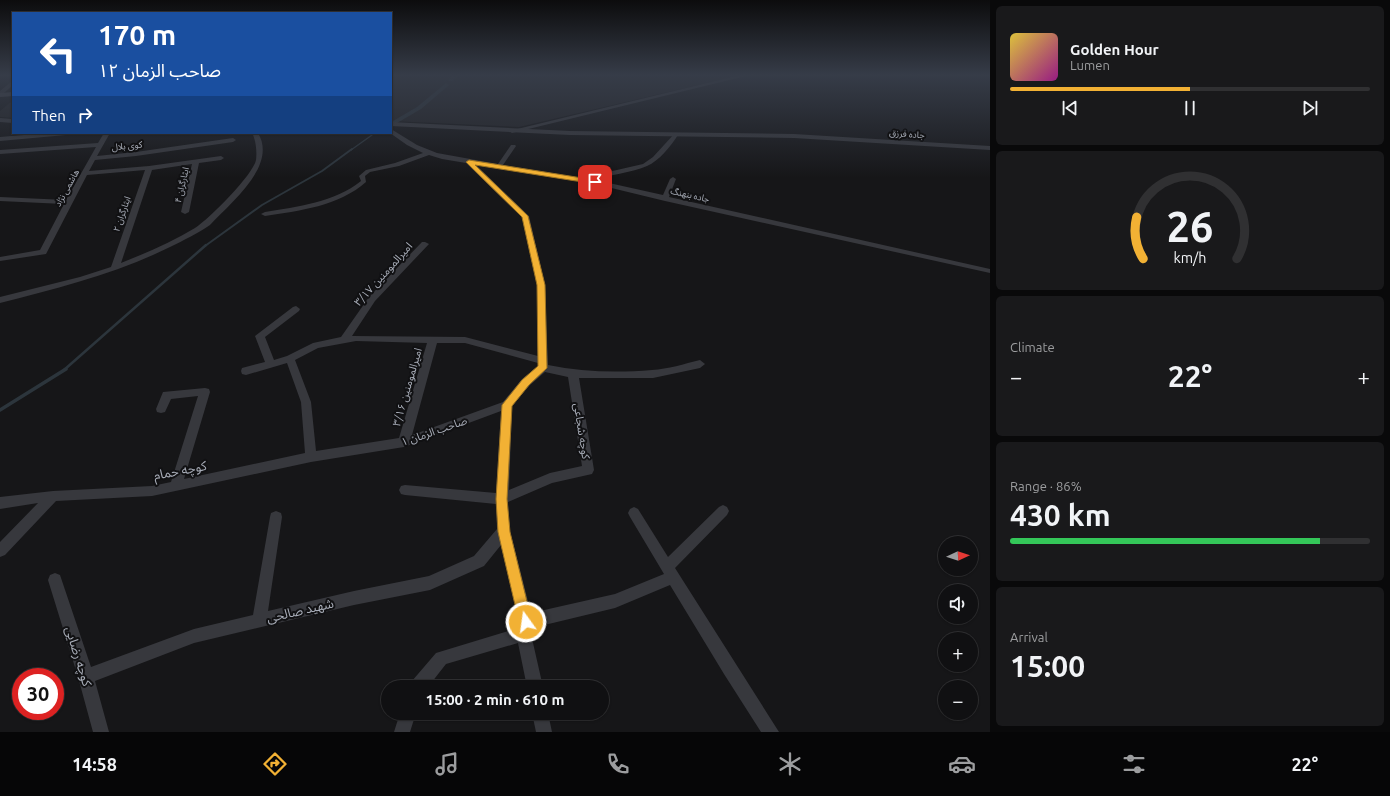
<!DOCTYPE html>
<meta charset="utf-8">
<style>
:root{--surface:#101012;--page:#19191b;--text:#f1f3f6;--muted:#9c9d9f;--line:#303032;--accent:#f2b134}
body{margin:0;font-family:Ubuntu,"Noto Sans Arabic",sans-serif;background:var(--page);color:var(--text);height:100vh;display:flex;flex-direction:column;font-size:15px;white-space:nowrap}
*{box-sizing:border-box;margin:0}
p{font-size:13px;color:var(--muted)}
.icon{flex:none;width:22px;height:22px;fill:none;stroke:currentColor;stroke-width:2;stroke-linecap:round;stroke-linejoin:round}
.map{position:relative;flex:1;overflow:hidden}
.side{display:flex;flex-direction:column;gap:6px;padding:6px;background:#09090a;width:400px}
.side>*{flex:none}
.guide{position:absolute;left:12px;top:12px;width:380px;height:122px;border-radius:0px;box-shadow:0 1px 3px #0004,0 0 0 1px var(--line);background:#1a4fa0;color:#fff;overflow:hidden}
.needle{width:26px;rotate:87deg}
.fabs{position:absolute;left:938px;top:536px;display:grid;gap:8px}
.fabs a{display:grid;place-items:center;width:40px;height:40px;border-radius:50%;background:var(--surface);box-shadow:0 1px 3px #0004,0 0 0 1px var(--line);font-size:20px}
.speed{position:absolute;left:12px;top:668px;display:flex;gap:8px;font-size:20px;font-weight:700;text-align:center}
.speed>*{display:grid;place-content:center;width:52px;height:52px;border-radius:50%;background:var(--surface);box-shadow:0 1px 3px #0004,0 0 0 1px var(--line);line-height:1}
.speed .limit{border:6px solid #d22;background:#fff;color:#111}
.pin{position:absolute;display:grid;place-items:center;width:34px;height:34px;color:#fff;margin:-17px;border-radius:8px;box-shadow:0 2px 6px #0006}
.me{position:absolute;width:44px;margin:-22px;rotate:346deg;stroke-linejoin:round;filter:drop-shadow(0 0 3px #0008)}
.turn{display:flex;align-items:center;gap:14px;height:84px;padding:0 20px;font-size:18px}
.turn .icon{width:52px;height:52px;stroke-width:2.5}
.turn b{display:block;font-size:28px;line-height:34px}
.then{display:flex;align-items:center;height:38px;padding:0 20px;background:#0003;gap:8px;font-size:15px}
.big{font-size:30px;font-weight:600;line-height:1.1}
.side .widget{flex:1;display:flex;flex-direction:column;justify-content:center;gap:6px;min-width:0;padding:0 14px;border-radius:6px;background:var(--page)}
.side .dial{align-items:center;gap:0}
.dial svg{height:104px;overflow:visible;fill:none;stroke:var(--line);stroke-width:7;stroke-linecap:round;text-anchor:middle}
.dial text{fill:var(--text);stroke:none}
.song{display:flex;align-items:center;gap:12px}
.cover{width:48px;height:48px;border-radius:6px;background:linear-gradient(135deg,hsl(50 70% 55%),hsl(310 70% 35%))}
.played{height:4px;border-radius:2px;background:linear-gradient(90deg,var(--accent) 50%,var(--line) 50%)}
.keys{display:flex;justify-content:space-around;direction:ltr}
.heat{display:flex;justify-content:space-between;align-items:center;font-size:22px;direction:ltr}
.charge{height:6px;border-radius:3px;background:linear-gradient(90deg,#34c759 86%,var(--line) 0)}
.trip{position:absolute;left:381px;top:680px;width:228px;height:40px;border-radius:20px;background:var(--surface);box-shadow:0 1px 3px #0004,0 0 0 1px var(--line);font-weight:600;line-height:40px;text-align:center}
.tab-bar{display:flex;height:64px;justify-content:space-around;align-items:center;background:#060607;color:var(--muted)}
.tab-bar .icon{width:28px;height:28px}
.tab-bar .current{color:var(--accent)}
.tab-bar b{font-size:18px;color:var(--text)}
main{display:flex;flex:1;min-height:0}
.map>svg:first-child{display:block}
.built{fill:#222225}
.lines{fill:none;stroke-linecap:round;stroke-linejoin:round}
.stream-far3{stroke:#2c353c;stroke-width:1.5}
.stream-far2{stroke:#2c353c;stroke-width:2}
.stream-far1{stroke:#2c353c;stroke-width:2.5}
.stream{stroke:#2c353c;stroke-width:3.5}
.canal{fill:#2c353c;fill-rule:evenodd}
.minor{fill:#37383d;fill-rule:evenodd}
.tertiary{fill:#37383d;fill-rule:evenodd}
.secondary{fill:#45474d;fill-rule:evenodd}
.route{fill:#f2b134;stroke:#9d7322}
.labels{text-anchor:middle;stroke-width:4;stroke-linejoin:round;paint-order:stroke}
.far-street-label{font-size:9px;fill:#a8adb8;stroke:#111113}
.street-label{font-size:11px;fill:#a8adb8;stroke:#111113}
.near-street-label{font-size:13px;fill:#a8adb8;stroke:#111113}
</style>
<main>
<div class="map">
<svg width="990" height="732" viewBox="0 0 990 732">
<rect width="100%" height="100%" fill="#161618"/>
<path class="built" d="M391,75h350l-222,52 -128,-6z
M13,101v17l-13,-1v-6l11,-9z"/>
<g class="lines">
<path class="stream-far3" d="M351,150l21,-15"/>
<path class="stream-far2" d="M205,246l57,-41 60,-34 30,-22"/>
<path class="stream-far1" d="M64,370l142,-125"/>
<path class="stream" d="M0,410l66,-41"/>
<path class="canal" d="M453,75h5l-5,6h-4l-1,-1z
M446,83l3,2 -1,1 -27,23 -24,14h-4v-2l24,-14z"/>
<path class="minor" d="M740,75h10l-238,58 -3,-2z
M11,82h2v3l-9,8h-4v-2z
M391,129l26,16 20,8 61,11 13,-19h4l1,1 -13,19 79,13 61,-14 10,-7 22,-24 3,2c-7,11 -19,26 -31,31 -14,6 -40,10 -56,13l72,16 7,-16 3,-2 3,2 -7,18 321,72v4l-325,-72 -70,-17 -120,-20 54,52 16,69 3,80c34,7 69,8 104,5 16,-1 32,-6 48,-10l5,4 -5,4 -47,10h-74l15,92 -2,4 -40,9 -44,19 2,29 21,82 84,-19 49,-20 -34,-57 -2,-4 2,-4 4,-2 4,2 30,48 51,-50 4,-2 4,2 2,4 -2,4 -52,53 104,164h-18l-37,-58 -54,-89 -55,23 -83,20 -1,6 12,53h-16l-9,-44 -72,21 -18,23h-18l2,-6 24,-28 82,-25 1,-6 -18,-77 -17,21 -54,24 -76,15 -160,38 -99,38 14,51h-16l-15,-55 -30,-97 2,-5 5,-2 5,2 31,92 103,-38 59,-14 17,-98 1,-4 5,-2 5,2 1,4 -14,94 86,-20 75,-15 45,-20 23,-27 -1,-25 -91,-9 -4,-1 -2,-4 2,-4 4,-1 91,8 5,-82 -97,36 -93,15 -159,34 -96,5 -51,54 -5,2v-15l38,-39 -38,6v-12l53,-6 99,-5 19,-4 27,-86 -27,3 -6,13 -4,1 -4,-1 -1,-3 7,-17 42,-4 4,1 1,3 -26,87 121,-26 -4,-51 -14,-39 -41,12 -4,-1 -1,-3 1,-3 23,-6 -10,-26 38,-29 3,-1 4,3 -1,2 -34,26 9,23 13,-4 26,-13 28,-6 28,-40 53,-55h3l4,2 -54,57 -23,35 113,1 73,19 -1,-71 -15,-68 -56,-54 -24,-4 -13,-4 -30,11 -29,6 -5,4 1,6c-27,24 -67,29 -101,34l-4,-2 4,-2c32,-5 70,-10 96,-31l-2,-5 7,-6 29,-7 28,-10 -16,-8 -17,-12zM356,341l71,2 -28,95 -83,13 -5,-49 -16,-42 23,-12zM437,343h28l73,20v3l-16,13 -19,23 -91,33zM545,372l23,5 14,89 -32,7 -41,17 3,-84 18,-21z
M47,133h22l-3,2 -66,6v-4z
M104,133h6l-13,23 39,-4 97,-14 3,2 -3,2 -97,14 -41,4 -6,11 60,-5 72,-10 3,2 -3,2 -22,3 -10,49 -4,2 -4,-2 11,-48 -40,6 -31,93c25,-10 51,-21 74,-35 14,-9 58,-53 61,-68 1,-8 0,-20 -4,-27h6c20,33 -28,70 -48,92 -13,9 -26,15 -40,22 -54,27 -112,41 -170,56v-6l80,-20 31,-10 34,-97 -58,5 -41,79 -46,7v-4l40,-7 24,-46 -64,-3v-4l66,3 30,-53 -96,7v-4l98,-7z
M400,713h16l-6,19h-16z
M532,713h16l4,19h-16z"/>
<path class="tertiary" d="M0,118l13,1v4l-13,-1z
M391,122l179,9 224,3 196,12v4l-196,-12 -224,-3 -179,-9z"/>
<path class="secondary" d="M13,92v4l-13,1v-4z"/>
</g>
<linearGradient id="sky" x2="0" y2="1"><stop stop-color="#0c0c0d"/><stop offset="0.42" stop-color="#363c48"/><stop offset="1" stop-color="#363c48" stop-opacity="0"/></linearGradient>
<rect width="990" height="178" fill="url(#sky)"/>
<path class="route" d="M469,160l126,20 3,2 -3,2 -120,-19 53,51 17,69 2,83 -18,17 -17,21 -5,93 3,33 22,90 -2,5 -4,1 -5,-1 -2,-5 -21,-90 -2,-33 6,-94 20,-25 16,-14 -1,-81 -15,-68 -55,-54 -1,-1z"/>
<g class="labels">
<g class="far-street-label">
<text transform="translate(907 134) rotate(4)" y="3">جاده فرزق</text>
<text transform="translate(127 146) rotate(-6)" y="3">کوی بلال</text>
<text transform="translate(182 185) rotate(-77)" y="3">ایثارگران ۴</text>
<text transform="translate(67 188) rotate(-61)" y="3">هاشمی نژاد</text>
<text transform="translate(690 195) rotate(13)" y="3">جاده بنهنگ</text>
<text transform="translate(122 214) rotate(-71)" y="3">ایثارگران ۲</text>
</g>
<g class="street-label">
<text transform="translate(383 274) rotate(-48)" y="4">امیرالمومنین ۳/۱۷</text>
<text transform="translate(407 387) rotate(-74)" y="4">امیرالمومنین ۳/۱۶</text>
<text transform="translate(434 431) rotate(-19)" y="4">صاحب الزمان ۱</text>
<text transform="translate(582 431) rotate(81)" y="4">کوچه شجاعی</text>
</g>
<g class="near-street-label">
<text transform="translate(180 470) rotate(-11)" y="5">کوچه حمام</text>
<text transform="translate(300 610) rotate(-13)" y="5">شهید صالحی</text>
<text transform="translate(79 656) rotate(73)" y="5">کوچه رضایی</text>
</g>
</g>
</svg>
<div class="fabs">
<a><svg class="needle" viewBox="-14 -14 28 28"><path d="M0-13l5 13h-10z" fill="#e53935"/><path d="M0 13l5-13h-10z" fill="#9c9d9f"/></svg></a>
<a><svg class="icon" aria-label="sound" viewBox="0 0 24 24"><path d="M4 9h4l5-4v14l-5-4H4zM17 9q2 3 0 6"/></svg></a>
<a>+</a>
<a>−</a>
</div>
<div class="speed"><div class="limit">30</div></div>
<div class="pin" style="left:595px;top:182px;background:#d93025"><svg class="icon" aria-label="arrive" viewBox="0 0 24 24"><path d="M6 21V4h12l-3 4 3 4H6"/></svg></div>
<svg class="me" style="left:526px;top:622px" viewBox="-20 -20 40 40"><circle r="17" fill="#f2b134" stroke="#fff" stroke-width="3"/><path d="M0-11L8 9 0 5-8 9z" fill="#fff"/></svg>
<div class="trip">15:00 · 2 min · 610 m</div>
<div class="guide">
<div class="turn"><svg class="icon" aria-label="left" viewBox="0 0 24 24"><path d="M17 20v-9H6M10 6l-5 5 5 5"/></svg><div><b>170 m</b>صاحب الزمان ۱۲</div></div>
<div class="then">Then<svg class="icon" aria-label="right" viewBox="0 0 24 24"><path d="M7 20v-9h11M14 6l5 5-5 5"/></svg></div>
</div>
</div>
<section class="side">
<div class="widget">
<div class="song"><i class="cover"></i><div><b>Golden Hour</b><p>Lumen</p></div></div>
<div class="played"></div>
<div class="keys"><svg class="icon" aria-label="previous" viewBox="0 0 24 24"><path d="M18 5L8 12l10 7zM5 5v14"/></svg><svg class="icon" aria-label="pause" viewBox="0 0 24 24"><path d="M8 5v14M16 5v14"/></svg><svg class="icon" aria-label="next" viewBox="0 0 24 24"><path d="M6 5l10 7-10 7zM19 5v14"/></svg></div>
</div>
<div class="widget dial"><svg viewBox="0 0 100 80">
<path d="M14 69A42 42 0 1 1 86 69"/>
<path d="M14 69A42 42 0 0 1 9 37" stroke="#f2b134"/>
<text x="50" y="56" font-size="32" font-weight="700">26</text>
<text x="50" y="72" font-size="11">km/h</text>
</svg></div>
<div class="widget"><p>Climate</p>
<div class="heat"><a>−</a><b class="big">22°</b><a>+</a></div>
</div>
<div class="widget"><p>Range · 86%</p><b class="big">430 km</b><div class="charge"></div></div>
<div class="widget"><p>Arrival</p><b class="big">15:00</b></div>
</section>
</main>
<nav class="tab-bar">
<b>14:58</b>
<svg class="icon current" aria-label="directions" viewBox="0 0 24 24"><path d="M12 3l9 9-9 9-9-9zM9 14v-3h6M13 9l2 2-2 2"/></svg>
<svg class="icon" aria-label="music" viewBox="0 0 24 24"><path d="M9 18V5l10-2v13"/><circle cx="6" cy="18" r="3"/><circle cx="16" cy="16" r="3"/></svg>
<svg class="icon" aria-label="phone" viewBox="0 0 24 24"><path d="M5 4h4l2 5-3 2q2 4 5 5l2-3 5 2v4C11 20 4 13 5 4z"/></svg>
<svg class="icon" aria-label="climate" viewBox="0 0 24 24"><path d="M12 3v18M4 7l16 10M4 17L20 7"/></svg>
<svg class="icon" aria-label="car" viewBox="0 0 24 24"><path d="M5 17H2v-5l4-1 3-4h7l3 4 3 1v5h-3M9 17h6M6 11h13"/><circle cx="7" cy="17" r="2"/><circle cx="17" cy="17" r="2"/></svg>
<svg class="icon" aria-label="filters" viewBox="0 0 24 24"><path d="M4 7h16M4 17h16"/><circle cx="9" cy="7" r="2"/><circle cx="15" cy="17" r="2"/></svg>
<b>22°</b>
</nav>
